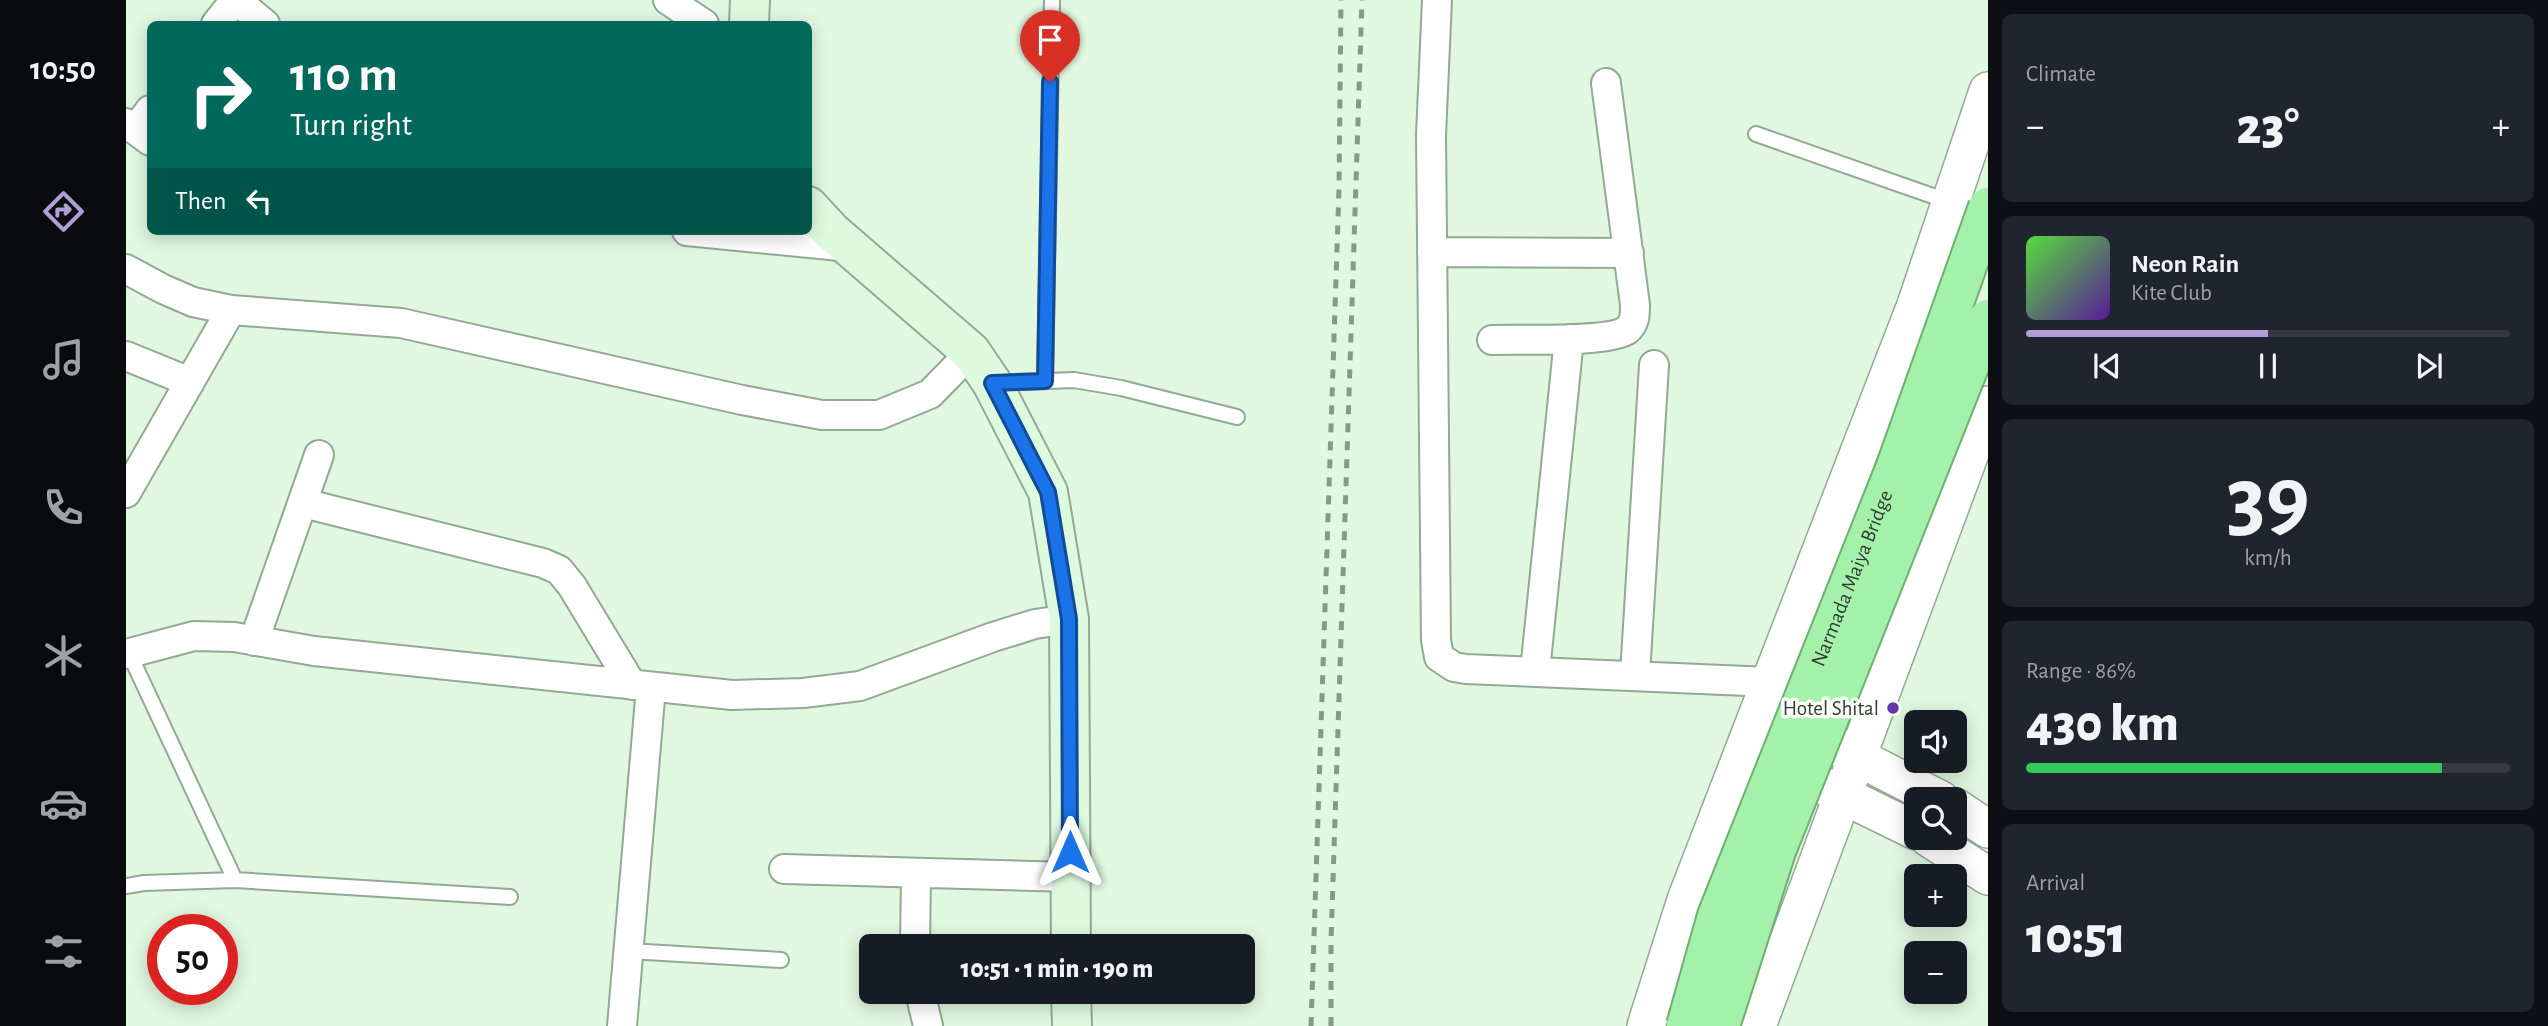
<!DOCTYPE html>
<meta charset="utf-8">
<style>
:root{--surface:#171b24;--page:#20242c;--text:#f1f3f6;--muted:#9ea1a6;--line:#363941;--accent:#b29ed6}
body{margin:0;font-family:"Alegreya Sans",sans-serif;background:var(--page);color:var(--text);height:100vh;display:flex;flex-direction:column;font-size:26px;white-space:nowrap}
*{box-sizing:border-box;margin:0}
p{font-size:23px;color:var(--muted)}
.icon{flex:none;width:38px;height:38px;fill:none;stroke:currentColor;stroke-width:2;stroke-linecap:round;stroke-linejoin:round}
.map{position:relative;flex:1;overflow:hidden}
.panel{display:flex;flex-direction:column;gap:14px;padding:14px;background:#0d0f14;width:560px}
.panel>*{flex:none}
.guide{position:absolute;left:21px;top:21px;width:665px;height:214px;border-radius:10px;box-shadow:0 4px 18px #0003;background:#00695c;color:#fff;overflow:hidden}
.buttons{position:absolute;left:1778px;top:710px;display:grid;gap:14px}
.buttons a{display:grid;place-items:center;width:63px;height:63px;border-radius:10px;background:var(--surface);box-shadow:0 4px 18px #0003;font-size:35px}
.speed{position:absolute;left:21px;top:914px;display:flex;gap:14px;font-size:35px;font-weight:700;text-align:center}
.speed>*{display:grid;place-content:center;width:91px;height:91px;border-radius:50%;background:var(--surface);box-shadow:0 4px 18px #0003;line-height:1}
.speed .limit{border:10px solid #d22;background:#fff;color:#111}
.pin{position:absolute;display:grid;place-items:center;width:60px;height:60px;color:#fff;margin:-72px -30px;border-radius:50% 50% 50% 0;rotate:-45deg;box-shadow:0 0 7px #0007}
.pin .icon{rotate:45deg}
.me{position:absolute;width:77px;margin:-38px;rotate:0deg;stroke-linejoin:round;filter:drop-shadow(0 0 5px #0008)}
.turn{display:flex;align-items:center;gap:24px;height:147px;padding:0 28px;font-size:32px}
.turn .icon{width:91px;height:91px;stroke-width:2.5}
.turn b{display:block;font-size:49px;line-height:60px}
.then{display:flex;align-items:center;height:66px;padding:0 28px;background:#0003;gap:14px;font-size:26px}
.big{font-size:52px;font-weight:800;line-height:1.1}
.panel .tile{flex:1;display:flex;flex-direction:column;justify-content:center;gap:10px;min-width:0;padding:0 24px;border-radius:10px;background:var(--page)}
.panel .dial{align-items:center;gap:0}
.dial b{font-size:91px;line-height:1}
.song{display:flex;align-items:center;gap:21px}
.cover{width:84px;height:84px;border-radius:10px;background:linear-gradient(135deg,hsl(110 70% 55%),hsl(270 70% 35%))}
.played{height:7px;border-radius:4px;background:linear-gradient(90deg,var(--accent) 50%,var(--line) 50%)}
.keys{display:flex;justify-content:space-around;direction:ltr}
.heat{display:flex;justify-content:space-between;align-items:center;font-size:38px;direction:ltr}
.charge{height:10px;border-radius:5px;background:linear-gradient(90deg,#34c759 86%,var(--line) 0)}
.trip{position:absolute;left:733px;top:934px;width:396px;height:70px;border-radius:10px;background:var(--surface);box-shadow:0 4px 18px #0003;font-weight:800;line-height:70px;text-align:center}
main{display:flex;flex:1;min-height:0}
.menu{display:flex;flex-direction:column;width:126px;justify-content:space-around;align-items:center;background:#090b0e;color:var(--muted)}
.menu .icon{width:49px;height:49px}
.menu .on{color:var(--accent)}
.menu b{font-size:32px;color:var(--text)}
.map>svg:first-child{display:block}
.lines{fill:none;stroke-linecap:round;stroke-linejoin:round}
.service-casing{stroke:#93a994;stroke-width:18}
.minor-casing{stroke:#93a994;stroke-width:32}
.tertiary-casing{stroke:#93a994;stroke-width:40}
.secondary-casing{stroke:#93a994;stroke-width:42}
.service{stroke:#fff;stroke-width:14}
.minor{stroke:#fff;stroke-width:28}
.tertiary{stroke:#fff;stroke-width:37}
.secondary{stroke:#ddfadf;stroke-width:38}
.rail{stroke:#889888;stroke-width:5;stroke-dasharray:9 9;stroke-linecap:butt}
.trunk-bridge-casing{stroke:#6db072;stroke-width:42;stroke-linecap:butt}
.trunk-bridge{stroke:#a4f2aa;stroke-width:38}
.route-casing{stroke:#114b97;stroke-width:18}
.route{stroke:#1a73e8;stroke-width:12}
.poi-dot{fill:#6437af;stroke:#f9fef9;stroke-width:2.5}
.labels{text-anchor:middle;stroke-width:7;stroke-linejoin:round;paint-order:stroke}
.street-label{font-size:21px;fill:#323b32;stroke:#f9fef9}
.poi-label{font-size:21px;fill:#323b32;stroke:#f9fef9;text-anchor:end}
</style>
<main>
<nav class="menu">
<b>10:50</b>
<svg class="icon on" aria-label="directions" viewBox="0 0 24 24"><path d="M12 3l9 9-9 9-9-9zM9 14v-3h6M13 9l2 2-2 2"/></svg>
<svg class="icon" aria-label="music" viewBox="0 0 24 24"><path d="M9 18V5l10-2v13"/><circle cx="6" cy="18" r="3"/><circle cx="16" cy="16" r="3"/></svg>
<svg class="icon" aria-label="phone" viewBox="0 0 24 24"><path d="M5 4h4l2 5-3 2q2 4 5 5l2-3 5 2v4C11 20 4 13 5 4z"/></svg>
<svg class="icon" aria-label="climate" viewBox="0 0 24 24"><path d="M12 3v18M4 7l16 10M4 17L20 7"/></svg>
<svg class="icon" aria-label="car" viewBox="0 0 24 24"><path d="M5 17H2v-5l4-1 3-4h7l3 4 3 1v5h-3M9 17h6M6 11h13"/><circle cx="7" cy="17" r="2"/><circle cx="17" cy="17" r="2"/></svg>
<svg class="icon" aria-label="filters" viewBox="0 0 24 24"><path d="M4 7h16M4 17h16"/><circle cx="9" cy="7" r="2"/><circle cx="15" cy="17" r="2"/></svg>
</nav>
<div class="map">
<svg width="1862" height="1026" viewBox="0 0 1862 1026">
<rect width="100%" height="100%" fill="#e0f7e0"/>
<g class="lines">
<defs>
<path id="service" d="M1630,134l194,68
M919,381l7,-381
M871,383l77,-3 47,8 116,29
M3,653l106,227
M0,886l18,-3 91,-3 275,17
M503,951l152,9"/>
<path id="minor" d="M110,0l29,24
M542,0l36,24
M1311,0l-6,135 5,505 3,17 15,10 12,2 304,13
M90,24l19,-24
M0,123l24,18
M9,130l15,-20
M561,231l163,16
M1306,252l197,1
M0,269l37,20 30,13 38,8 170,13 341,77 80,15h57l51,-21 41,-42
M1366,340c26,-1 117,3 135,-10 8,-7 8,-15 8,-25l-29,-222
M0,356l64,26
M0,493l105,-183
M177,503l240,60 16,7 13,16 60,99
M128,641l65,-186
M0,654l68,-18 40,1 80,14 418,44 71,-2 57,-7 133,-49 42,-13 34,-5
M1409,671l34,-332
M1509,675l19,-310
M658,869l287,8
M789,947l1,-74
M794,992l8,34
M496,1026l29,-339"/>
<path id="tertiary" d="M1710,746l105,54
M1694,784l96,47
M1829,807l33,22
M1803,838l59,38
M1520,1026l40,-126 230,-595 72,-214
M1631,1026l231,-621"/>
<path id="secondary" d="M623,24l1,-24
M682,206l24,26 139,120 21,31 56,109 21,127 2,328
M945,992l1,34"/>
</defs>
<use href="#service" class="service-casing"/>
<use href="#minor" class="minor-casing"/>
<use href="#tertiary" class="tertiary-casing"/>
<use href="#secondary" class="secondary-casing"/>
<use href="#service" class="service"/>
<use href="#minor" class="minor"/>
<use href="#tertiary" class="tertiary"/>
<use href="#secondary" class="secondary"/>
<path class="rail" d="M1185,1026l28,-837 2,-189
M1205,1026v-85l31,-941"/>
<defs>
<g id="trunk-bridge">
<path id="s1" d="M1560,1026l31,-110 178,-447 93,-262"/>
<path d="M1594,1026l56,-175 212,-532"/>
</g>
</defs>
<use href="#trunk-bridge" class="trunk-bridge-casing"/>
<use href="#trunk-bridge" class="trunk-bridge"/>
</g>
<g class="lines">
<defs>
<path id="route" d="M924,82l-5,299 -53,2 56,109 21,127 1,233"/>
</defs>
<use href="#route" class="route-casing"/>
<use href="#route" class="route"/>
</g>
<circle class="poi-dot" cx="1767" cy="708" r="7"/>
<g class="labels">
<g class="street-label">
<text dy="7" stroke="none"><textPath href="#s1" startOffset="478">Narmada Maiya Bridge</textPath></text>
</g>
<g class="poi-label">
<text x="1753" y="715">Hotel Shital</text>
</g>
</g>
</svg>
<div class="buttons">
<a><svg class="icon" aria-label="sound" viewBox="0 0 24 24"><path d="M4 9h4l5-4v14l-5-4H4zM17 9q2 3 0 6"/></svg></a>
<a><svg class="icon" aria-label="search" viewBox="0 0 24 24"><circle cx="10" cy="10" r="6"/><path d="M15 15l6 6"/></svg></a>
<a>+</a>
<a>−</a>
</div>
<div class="speed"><div class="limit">50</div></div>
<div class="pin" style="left:924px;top:82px;background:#d93025"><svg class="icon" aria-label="arrive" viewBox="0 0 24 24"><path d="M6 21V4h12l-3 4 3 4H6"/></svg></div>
<svg class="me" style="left:944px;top:852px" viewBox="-20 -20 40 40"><path d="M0-17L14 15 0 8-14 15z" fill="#1a73e8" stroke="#fff" stroke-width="4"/></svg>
<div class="trip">10:51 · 1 min · 190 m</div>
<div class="guide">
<div class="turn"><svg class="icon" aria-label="right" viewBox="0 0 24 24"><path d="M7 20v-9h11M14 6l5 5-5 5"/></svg><div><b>110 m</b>Turn right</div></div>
<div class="then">Then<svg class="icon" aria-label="left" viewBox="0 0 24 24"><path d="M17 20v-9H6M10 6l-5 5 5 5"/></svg></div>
</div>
</div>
<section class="panel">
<div class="tile"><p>Climate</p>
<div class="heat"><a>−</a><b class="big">23°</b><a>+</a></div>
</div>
<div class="tile">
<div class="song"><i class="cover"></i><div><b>Neon Rain</b><p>Kite Club</p></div></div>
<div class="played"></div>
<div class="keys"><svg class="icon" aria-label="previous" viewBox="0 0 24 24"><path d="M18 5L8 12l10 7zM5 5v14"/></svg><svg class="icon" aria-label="pause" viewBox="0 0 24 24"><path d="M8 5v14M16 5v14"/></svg><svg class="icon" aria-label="next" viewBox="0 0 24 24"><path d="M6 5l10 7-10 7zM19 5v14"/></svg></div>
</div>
<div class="tile dial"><b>39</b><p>km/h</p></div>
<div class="tile"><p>Range · 86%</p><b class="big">430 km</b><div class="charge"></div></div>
<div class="tile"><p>Arrival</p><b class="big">10:51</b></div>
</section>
</main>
